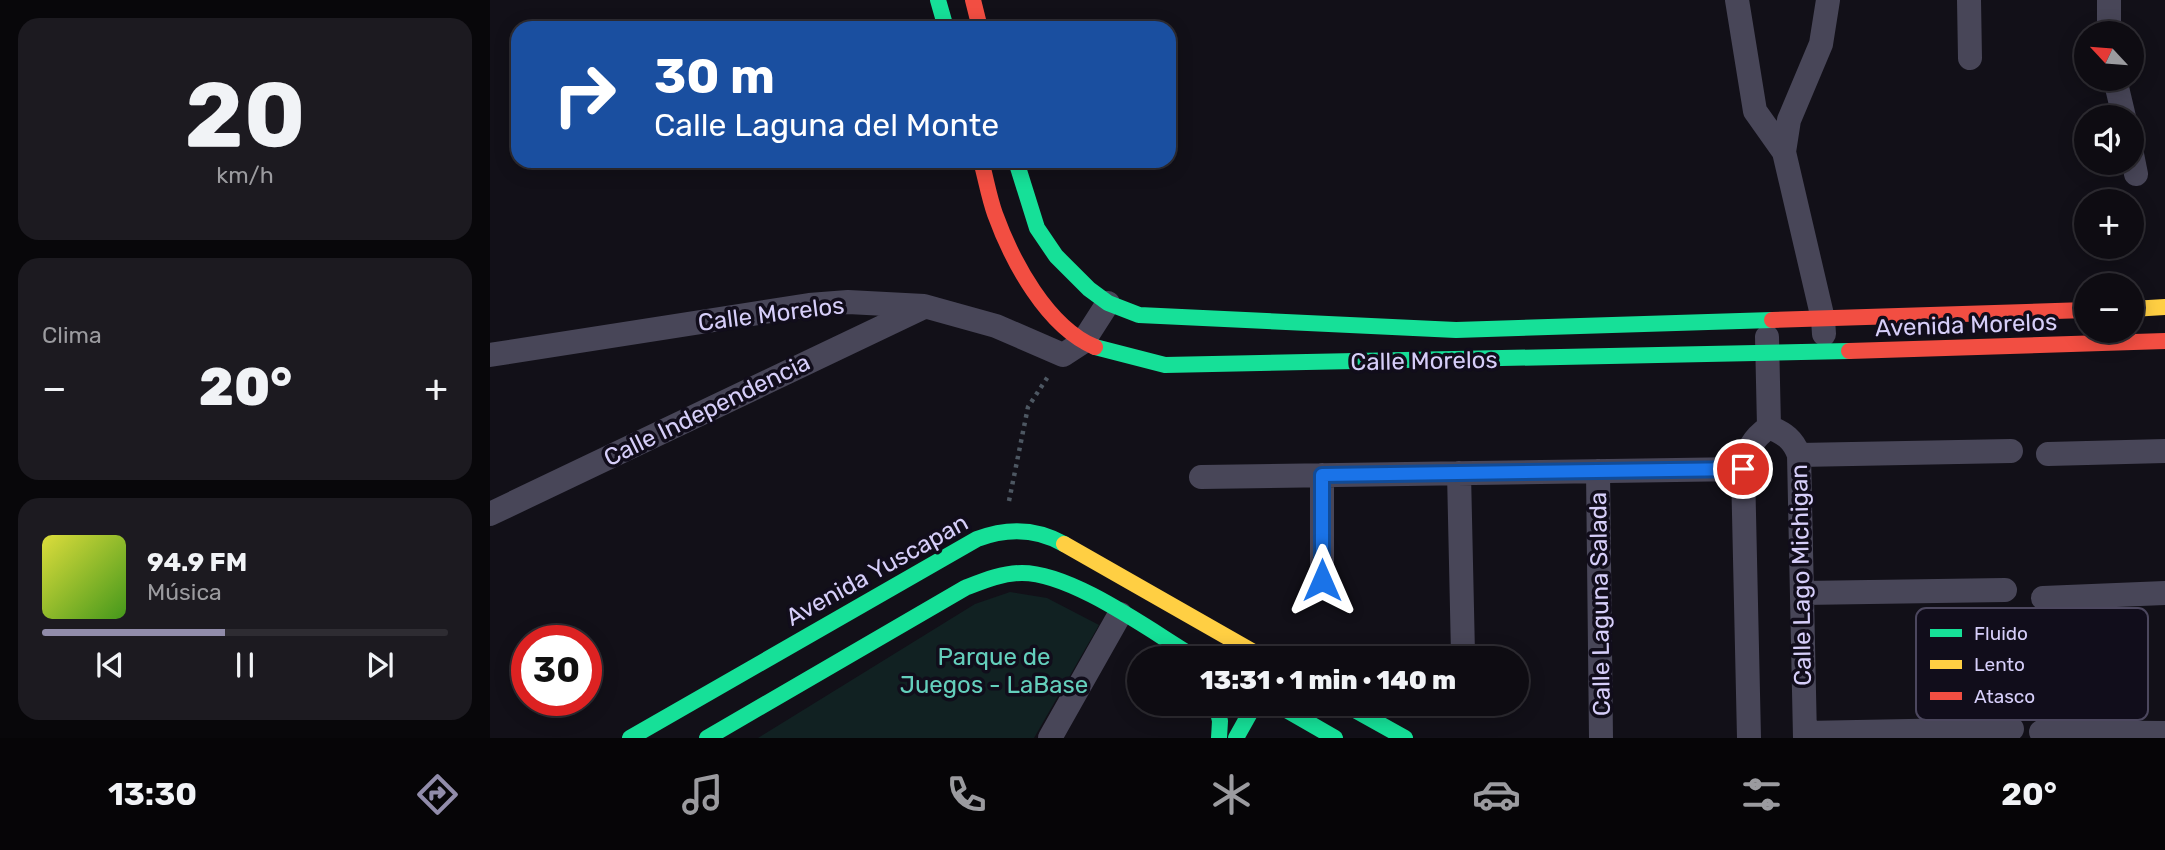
<!DOCTYPE html>
<html lang="es">
<meta charset="utf-8">
<style>
:root{--surface:#0e0c12;--page:#1c1a20;--text:#f1f3f6;--muted:#9b9b9f;--line:#2e2c32;--accent:#918caa}
body{margin:0;font-family:Rubik,sans-serif;background:var(--page);color:var(--text);height:100vh;display:flex;flex-direction:column;font-size:26px;white-space:nowrap}
*{box-sizing:border-box;margin:0}
p{font-size:23px;color:var(--muted)}
.icon{flex:none;width:38px;height:38px;fill:none;stroke:currentColor;stroke-width:2;stroke-linecap:round;stroke-linejoin:round}
.map{position:relative;flex:1;overflow:hidden}
.drawer{display:flex;flex-direction:column;gap:18px;padding:18px;background:#08070a;width:490px}
.drawer>*{flex:none}
.banner{position:absolute;left:21px;top:21px;width:665px;height:147px;border-radius:21px;box-shadow:0 4px 18px #0003,0 0 0 2px var(--line);background:#1a4fa0;color:#fff;overflow:hidden}
.needle{width:46px;rotate:296deg}
.controls{position:absolute;left:1584px;top:21px;display:grid;gap:14px}
.controls a{display:grid;place-items:center;width:70px;height:70px;border-radius:50%;background:var(--surface);box-shadow:0 4px 18px #0003,0 0 0 2px var(--line);font-size:35px}
.speed{position:absolute;left:21px;top:625px;display:flex;gap:14px;font-size:35px;font-weight:700;text-align:center}
.speed>*{display:grid;place-content:center;width:91px;height:91px;border-radius:50%;background:var(--surface);box-shadow:0 4px 18px #0003,0 0 0 2px var(--line);line-height:1}
.speed .limit{border:10px solid #d22;background:#fff;color:#111}
.pin{position:absolute;display:grid;place-items:center;width:60px;height:60px;color:#fff;margin:-30px;border:4px solid #fff;border-radius:50%;box-shadow:0 2px 7px #0007}
.me{position:absolute;width:77px;margin:-38px;rotate:0deg;stroke-linejoin:round;filter:drop-shadow(0 0 5px #0008)}
.turn{display:flex;align-items:center;gap:24px;height:147px;padding:0 28px;font-size:32px}
.turn .icon{width:91px;height:91px;stroke-width:2.5}
.turn b{display:block;font-size:49px;line-height:60px}
.big{font-size:52px;font-weight:800;line-height:1.1}
.drawer .widget{flex:1;display:flex;flex-direction:column;justify-content:center;gap:10px;min-width:0;padding:0 24px;border-radius:21px;background:var(--page)}
.drawer .dial{align-items:center;gap:0}
.dial b{font-size:91px;line-height:1}
.song{display:flex;align-items:center;gap:21px}
.cover{width:84px;height:84px;border-radius:10px;background:linear-gradient(135deg,hsl(60 70% 55%),hsl(100 70% 35%))}
.played{height:7px;border-radius:4px;background:linear-gradient(90deg,var(--accent) 45%,var(--line) 45%)}
.keys{display:flex;justify-content:space-around;direction:ltr}
.heat{display:flex;justify-content:space-between;align-items:center;font-size:38px;direction:ltr}
.trip{position:absolute;left:637px;top:646px;width:402px;height:70px;border-radius:35px;background:var(--surface);box-shadow:0 4px 18px #0003,0 0 0 2px var(--line);font-weight:800;line-height:70px;text-align:center}
.dock{display:flex;height:112px;justify-content:space-around;align-items:center;background:#060507;color:var(--muted)}
.dock .icon{width:49px;height:49px}
.dock .selected{color:var(--accent)}
.dock b{font-size:32px;color:var(--text)}
main{display:flex;flex:1;min-height:0}
.map>svg:first-child{display:block}
.green{fill:#112122}
.lines{fill:none;stroke-linecap:round;stroke-linejoin:round}
.path{stroke:#4d5762;stroke-width:4.5;stroke-dasharray:3.5 5;stroke-linecap:butt}
.street{stroke:#484658;stroke-width:24}
.fast{stroke:#16e098;stroke-width:16}
.slow{stroke:#ffcf43;stroke-width:16}
.jam{stroke:#f24e42;stroke-width:16}
.route-casing{stroke:#114b97;stroke-width:18}
.route{stroke:#1a73e8;stroke-width:12}
.labels{text-anchor:middle;stroke-width:7;stroke-linejoin:round;paint-order:stroke}
.street-label{font-size:24px;fill:#d6cef9;stroke:#110d1b}
.park-label{font-size:24px;fill:#64cfbc;stroke:#110d1b}
.key{fill:#110d1b;stroke:#4c475e;stroke-width:2}
.key-label{font-size:19px;fill:#d6cef9}
</style>
<main>
<section class="drawer">
<div class="widget dial"><b>20</b><p>km/h</p></div>
<div class="widget"><p>Clima</p>
<div class="heat"><a>−</a><b class="big">20°</b><a>+</a></div>
</div>
<div class="widget">
<div class="song"><i class="cover"></i><div><b>94.9 FM</b><p>Música</p></div></div>
<div class="played"></div>
<div class="keys"><svg class="icon" aria-label="previous" viewBox="0 0 24 24"><path d="M18 5L8 12l10 7zM5 5v14"/></svg><svg class="icon" aria-label="pause" viewBox="0 0 24 24"><path d="M8 5v14M16 5v14"/></svg><svg class="icon" aria-label="next" viewBox="0 0 24 24"><path d="M6 5l10 7-10 7zM19 5v14"/></svg></div>
</div>
</section>
<div class="map">
<svg width="1675" height="738" viewBox="0 0 1675 738">
<rect width="100%" height="100%" fill="#121018"/>
<path class="green" d="M520,592l37,6 52,27 -65,113h-276l217,-134z"/>
<g class="lines">
<path class="path" d="M519,501l19,-94 21,-32"/>
<path class="street" d="M1247,0l18,111 29,41 39,167 1,15
M1479,0l1,58
M1619,0v33
M1625,79l9,38
M1294,152l5,-32 32,-76 7,-44
M1642,154l4,20
M1277,337l2,90
M0,355l319,-50 39,-3 76,4 72,20 67,29 20,-13 25,-39
M1279,427c15,6 24,12 30,28l6,283
M1558,454l117,-3
M1309,455l212,-4
M1108,471l3,267
M969,473l4,181
M711,477l542,-8
M0,514l432,-206
M832,580v-105
M1312,593l203,-3
M1553,598l122,-5
M1551,732l124,1
M1315,733l207,-4
M560,738l70,-124
M1259,738l-6,-269c5,-20 9,-30 26,-42"/>
<path class="fast" d="M448,0l8,28
M526,161l21,67 19,28 33,33 19,14 31,12 317,15 316,-10
M605,347l70,18 684,-14
M726,704l4,17 -1,17
M786,704l59,34
M854,704l61,34
M140,738l347,-199c29,-11 59,-11 87,5
M217,738l258,-150c18,-7 37,-15 57,-15 51,0 130,59 174,85
M746,738l19,-34"/>
<path class="slow" d="M1642,309l33,-2
M574,544l200,114"/>
<path class="jam" d="M483,0l7,28
M491,161c5,18 8,36 14,53 17,47 52,113 100,133
M1282,320l314,-10
M1359,351l316,-10"/>
</g>
<g class="lines">
<defs>
<path id="route" d="M832,580v-105l421,-6"/>
</defs>
<use href="#route" class="route-casing"/>
<use href="#route" class="route"/>
</g>
<g class="labels">
<g class="street-label">
<text transform="translate(281 314) rotate(-7)" y="8">Calle Morelos</text>
<text transform="translate(1476 325) rotate(-2)" y="8">Avenida Morelos</text>
<text transform="translate(934 361) rotate(-1)" y="8">Calle Morelos</text>
<text transform="translate(217 410) rotate(-26)" y="8">Calle Independencia</text>
<text transform="translate(387 570) rotate(-29)" y="8">Avenida Yuscapan</text>
<text transform="translate(1311 575) rotate(-91)" y="8">Calle Lago Michigan</text>
<text transform="translate(1110 604) rotate(-91)" y="8">Calle Laguna Salada</text>
</g>
<g class="park-label">
<text x="504" y="665">Parque de<tspan x="504" dy="28">Juegos - LaBase</tspan></text>
</g>
</g>
<rect x="1426" y="608" width="232" height="112" rx="10" class="key"/>
<rect x="1440" y="629" width="32" height="8" fill="#16e098"/>
<rect x="1440" y="660" width="32" height="9" fill="#ffcf43"/>
<rect x="1440" y="692" width="32" height="8" fill="#f24e42"/>
<g class="key-label">
<text x="1484" y="640">Fluido</text>
<text x="1484" y="671">Lento</text>
<text x="1484" y="703">Atasco</text>
</g>
</svg>
<div class="controls">
<a><svg class="needle" viewBox="-14 -14 28 28"><path d="M0-13l5 13h-10z" fill="#e53935"/><path d="M0 13l5-13h-10z" fill="#9b9b9f"/></svg></a>
<a><svg class="icon" aria-label="sound" viewBox="0 0 24 24"><path d="M4 9h4l5-4v14l-5-4H4zM17 9q2 3 0 6"/></svg></a>
<a>+</a>
<a>−</a>
</div>
<div class="speed"><div class="limit">30</div></div>
<div class="pin" style="left:1253px;top:469px;background:#d93025"><svg class="icon" aria-label="arrive" viewBox="0 0 24 24"><path d="M6 21V4h12l-3 4 3 4H6"/></svg></div>
<svg class="me" style="left:832px;top:580px" viewBox="-20 -20 40 40"><path d="M0-17L14 15 0 8-14 15z" fill="#1a73e8" stroke="#fff" stroke-width="4"/></svg>
<div class="trip">13:31 · 1 min · 140 m</div>
<div class="banner">
<div class="turn"><svg class="icon" aria-label="right" viewBox="0 0 24 24"><path d="M7 20v-9h11M14 6l5 5-5 5"/></svg><div><b>30 m</b>Calle Laguna del Monte</div></div>
</div>
</div>
</main>
<nav class="dock">
<b>13:30</b>
<svg class="icon selected" aria-label="directions" viewBox="0 0 24 24"><path d="M12 3l9 9-9 9-9-9zM9 14v-3h6M13 9l2 2-2 2"/></svg>
<svg class="icon" aria-label="music" viewBox="0 0 24 24"><path d="M9 18V5l10-2v13"/><circle cx="6" cy="18" r="3"/><circle cx="16" cy="16" r="3"/></svg>
<svg class="icon" aria-label="phone" viewBox="0 0 24 24"><path d="M5 4h4l2 5-3 2q2 4 5 5l2-3 5 2v4C11 20 4 13 5 4z"/></svg>
<svg class="icon" aria-label="climate" viewBox="0 0 24 24"><path d="M12 3v18M4 7l16 10M4 17L20 7"/></svg>
<svg class="icon" aria-label="car" viewBox="0 0 24 24"><path d="M5 17H2v-5l4-1 3-4h7l3 4 3 1v5h-3M9 17h6M6 11h13"/><circle cx="7" cy="17" r="2"/><circle cx="17" cy="17" r="2"/></svg>
<svg class="icon" aria-label="filters" viewBox="0 0 24 24"><path d="M4 7h16M4 17h16"/><circle cx="9" cy="7" r="2"/><circle cx="15" cy="17" r="2"/></svg>
<b>20°</b>
</nav>
